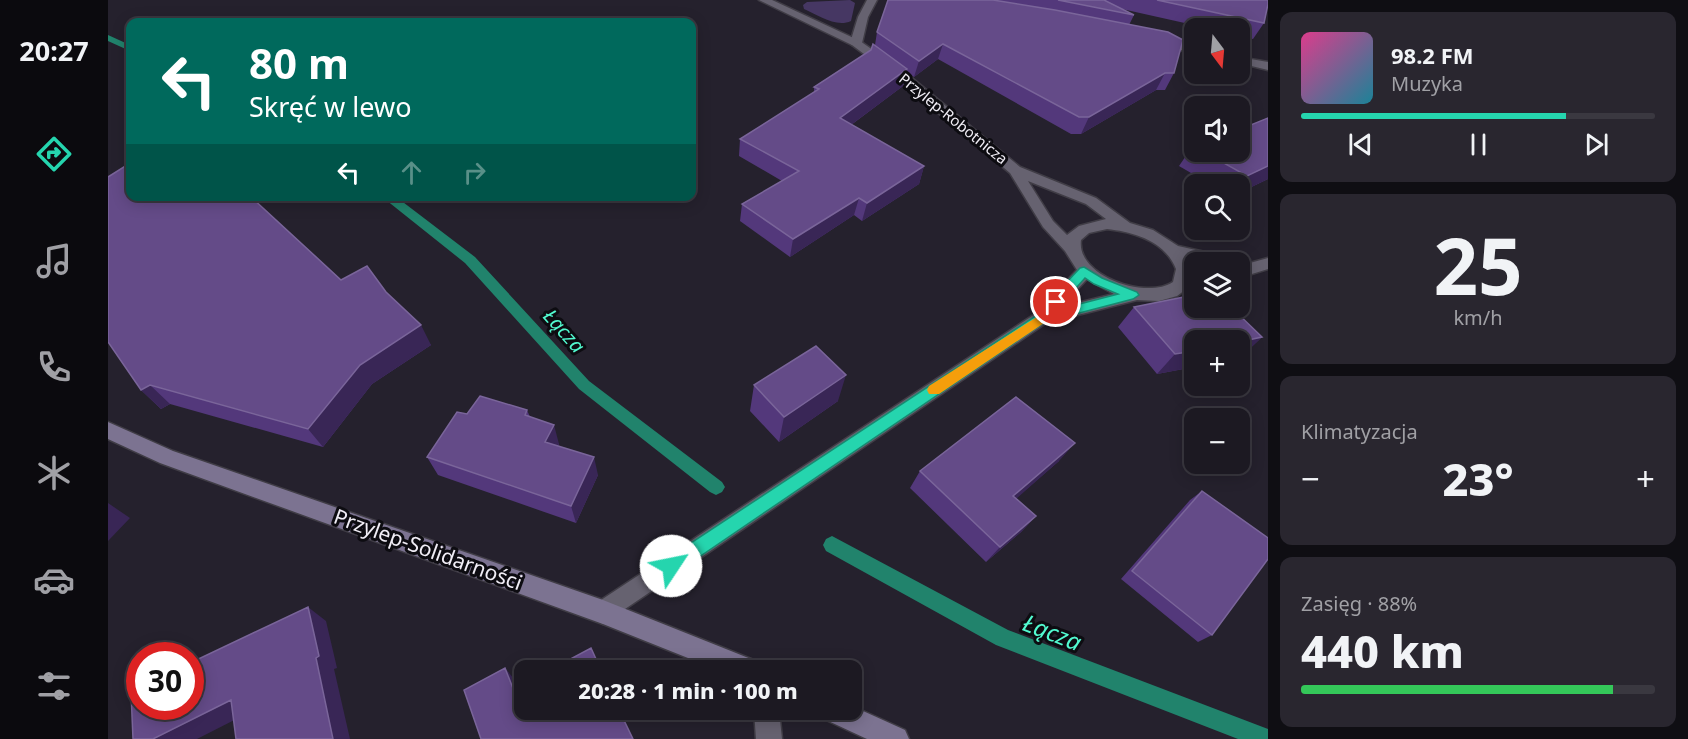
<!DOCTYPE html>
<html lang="pl">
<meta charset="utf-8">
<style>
:root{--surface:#1c1922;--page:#29262f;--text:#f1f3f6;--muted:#a0a0a5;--line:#3a3840;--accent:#25d5ae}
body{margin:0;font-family:"Noto Sans",sans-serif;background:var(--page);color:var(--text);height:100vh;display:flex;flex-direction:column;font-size:22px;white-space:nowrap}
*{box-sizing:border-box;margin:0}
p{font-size:20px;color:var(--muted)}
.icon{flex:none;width:33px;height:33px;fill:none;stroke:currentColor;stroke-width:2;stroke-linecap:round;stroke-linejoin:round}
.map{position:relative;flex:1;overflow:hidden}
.drawer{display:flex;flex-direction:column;gap:12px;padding:12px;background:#0f0e13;width:420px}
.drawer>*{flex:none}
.top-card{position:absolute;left:18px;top:18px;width:570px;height:183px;border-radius:12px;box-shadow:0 3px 15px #0003,0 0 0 2px var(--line);background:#00695c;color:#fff;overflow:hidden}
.needle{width:39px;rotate:164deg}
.buttons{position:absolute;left:1076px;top:18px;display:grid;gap:12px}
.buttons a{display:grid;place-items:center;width:66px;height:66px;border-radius:12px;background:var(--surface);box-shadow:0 3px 15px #0003,0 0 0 2px var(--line);font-size:30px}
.speed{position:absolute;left:18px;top:642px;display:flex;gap:12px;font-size:30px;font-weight:700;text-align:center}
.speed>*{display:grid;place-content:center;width:78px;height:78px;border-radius:50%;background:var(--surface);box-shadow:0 3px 15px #0003,0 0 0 2px var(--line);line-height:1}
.speed .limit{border:9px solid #d22;background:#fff;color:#111}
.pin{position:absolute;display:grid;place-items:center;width:51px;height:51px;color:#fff;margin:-26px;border:3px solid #fff;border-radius:50%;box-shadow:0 2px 6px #0007}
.me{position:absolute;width:66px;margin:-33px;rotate:56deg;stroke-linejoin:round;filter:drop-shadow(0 0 4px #0008)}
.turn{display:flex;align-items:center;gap:21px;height:126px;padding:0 24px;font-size:27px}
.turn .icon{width:78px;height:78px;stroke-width:2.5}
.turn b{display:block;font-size:42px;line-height:51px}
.lanes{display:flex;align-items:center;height:57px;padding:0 24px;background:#0003;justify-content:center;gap:30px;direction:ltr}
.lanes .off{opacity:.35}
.big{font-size:45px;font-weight:800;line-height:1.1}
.drawer .card{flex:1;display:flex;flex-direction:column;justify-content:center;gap:9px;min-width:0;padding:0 21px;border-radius:12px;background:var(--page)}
.drawer .dial{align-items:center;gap:0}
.dial b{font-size:78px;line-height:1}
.song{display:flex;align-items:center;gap:18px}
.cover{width:72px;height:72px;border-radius:9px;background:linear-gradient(135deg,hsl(330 70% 55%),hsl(190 70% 35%))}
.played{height:6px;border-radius:3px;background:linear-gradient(90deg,var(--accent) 75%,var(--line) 75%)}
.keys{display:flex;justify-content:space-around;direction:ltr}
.heat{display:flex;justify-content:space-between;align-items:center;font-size:33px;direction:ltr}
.charge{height:9px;border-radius:4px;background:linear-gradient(90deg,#34c759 88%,var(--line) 0)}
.trip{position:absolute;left:406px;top:660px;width:348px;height:60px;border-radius:12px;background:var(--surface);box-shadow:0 3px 15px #0003,0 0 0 2px var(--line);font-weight:800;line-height:60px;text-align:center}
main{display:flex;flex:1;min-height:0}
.tabs{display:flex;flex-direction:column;width:108px;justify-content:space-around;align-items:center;background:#0b0a0e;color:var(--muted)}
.tabs .icon{width:42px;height:42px}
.tabs .current{color:var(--accent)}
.tabs b{font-size:27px;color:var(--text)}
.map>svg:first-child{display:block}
.green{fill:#463763}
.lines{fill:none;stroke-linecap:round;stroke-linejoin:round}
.stream{fill:#21836c;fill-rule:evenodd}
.lane-casing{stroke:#403d46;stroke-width:3}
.street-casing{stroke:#403d46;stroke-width:3}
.secondary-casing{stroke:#403d46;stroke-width:3}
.lane{fill:#666270;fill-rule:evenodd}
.street{fill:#666270;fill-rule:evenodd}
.secondary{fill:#7c7391;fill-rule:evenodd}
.wall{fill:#53387b}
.shaded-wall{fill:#392656}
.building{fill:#644b88;stroke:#7a659a;stroke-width:1.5}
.route{fill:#25d5ae;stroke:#188a71;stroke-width:1.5}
.slow{fill:#f59e0b}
.labels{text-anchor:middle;stroke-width:6;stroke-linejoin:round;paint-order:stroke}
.far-street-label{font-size:15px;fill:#f1eef6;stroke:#0d0c11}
.water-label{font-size:20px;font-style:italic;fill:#52fad0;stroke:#0d0c11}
.near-street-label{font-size:21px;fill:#f1eef6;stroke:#0d0c11}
.near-water-label{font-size:24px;font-style:italic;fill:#52fad0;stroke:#0d0c11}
</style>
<main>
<nav class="tabs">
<b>20:27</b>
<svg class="icon current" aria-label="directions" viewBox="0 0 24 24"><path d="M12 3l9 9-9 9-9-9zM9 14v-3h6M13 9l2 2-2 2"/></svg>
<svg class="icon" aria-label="music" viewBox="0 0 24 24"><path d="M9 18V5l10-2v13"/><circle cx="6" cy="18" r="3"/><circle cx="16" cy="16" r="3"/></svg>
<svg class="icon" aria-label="phone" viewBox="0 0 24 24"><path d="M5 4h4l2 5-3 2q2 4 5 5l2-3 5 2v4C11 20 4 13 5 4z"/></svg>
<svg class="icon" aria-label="climate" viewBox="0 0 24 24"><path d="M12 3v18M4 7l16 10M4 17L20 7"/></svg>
<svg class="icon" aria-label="car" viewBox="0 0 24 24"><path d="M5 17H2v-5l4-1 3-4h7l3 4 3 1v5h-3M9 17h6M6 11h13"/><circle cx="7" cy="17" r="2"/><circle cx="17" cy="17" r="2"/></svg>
<svg class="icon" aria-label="filters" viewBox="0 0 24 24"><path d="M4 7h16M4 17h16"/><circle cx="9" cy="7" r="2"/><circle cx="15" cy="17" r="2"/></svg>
</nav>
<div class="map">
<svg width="1160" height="739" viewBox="0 0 1160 739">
<rect width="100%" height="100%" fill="#25212d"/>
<path class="green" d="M742,0l5,3 -4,18c-15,7 -33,-6 -47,-12l-1,-4 4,-3z"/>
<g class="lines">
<path class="stream" d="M0,35l22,10v6l-22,-10z
M273,196h14l80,61 114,124 133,101 3,5 -3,5 -6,3 -6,-3 -131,-103 -114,-126z
M724,536l176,94 260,99v10h-30l-242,-94 -170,-94 -3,-6 3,-6z"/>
<defs>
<path id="lane" d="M759,0h10l-9,17 -6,26 -2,2h-8l-2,-2 8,-26z
M1050,39l36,8v6l-40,-9 -2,-2z
M1131,57l29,5v8l-29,-7z"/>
<path id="street" d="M651,0h13l88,41 47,33 113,93 76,31 34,25 23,7 25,16 54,12 2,4h-29l-18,-3 5,10 -1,9 -6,12 -8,6 -18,5 -22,-1 -91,23 -443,301 -8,-4 -4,-8 4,-8 440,-290 42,-44 -12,-19 -22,-24 -33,-54 -111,-93 -47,-35zM920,181l58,23 20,15 -27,7 -12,9 -14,-14zM999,229c27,3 58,12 69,40l-3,13c-27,18 -97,-6 -92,-42l8,-7zM979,279l27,15 -53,13z
M1160,258v11l-29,9v-12z
M646,710h25l3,29h-26z"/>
<path id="secondary" d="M0,422l65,29 430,149 153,61 3,9h-41l-115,-46 -443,-161 -52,-24z
M744,706l53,24 4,9h-42l-43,-20 -4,-9h32z"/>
</defs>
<use href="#lane" class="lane-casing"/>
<use href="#street" class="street-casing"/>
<use href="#secondary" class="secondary-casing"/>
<use href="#lane" class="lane"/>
<use href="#street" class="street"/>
<use href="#secondary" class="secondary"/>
</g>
<path class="wall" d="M780,0h380l-4,23 -11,16 -14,-3v-8h-32l-85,-19 12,6 -5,10 45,48 -9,17h-9l-75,44h-10l-133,-75 -24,18 -7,-5 -4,14 -52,39 73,41 -5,18 -57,37 -8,-6 -64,42 -50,-36 2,-17 40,-23 -43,-25 1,-17 74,-46v-6l57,-37 4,-5 2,-13z
M1160,118v61l-29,14v-9h-29l-31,-18 15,-22v8h45l2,-23z
M233,280l45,12 45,53 -59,39 -49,63 -153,-43 -9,5 -20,-19z
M1086,295v13h38l30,29 -21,20 -2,1v-18h-45v27l-37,7 -39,-47 16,-20z
M646,385l84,16 -59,41 -29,-31z
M419,410l3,7 29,27 -1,2 40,29 -22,48 -138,-48 -11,-18 40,-43z
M951,461l-43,37 20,18 -15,16 -35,30 -76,-74 10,-17z
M1094,491l10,144 -14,7 -77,-63 69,-79z"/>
<path class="shaded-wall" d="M835,44l-5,15 -24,18 5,-16z
M799,69l-4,17 -67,50 4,-18z
M1057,73l-9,17 -75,44 8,-17z
M816,166l-5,18 -57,37 5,-18z
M1160,166v13l-29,14v-7l8,-10z
M751,198l-5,17 -64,42 3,-18z
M313,325l10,20 -59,39 -49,63 -15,-18 52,-64z
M1154,337l-21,20 -2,1v-16z
M1086,351v16l-37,7 18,-20z
M738,375l-8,26 -59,41 5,-25z
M42,385l20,19 -9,5 -20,-19z
M446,425l5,19 -8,16 -6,-18z
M967,443l-16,18 -59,52 13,-17z
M486,457l4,18 -22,48 -5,-17z
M0,503l22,15 -22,23z
M928,516l-15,16 -35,30 14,-15z
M200,607l18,14 11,47 -3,1 16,70h-17l-17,-81z
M397,668l9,11 9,22 -9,-10z
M123,700l23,10 -57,29h-44z"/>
<path class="building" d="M780,0h105l62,10 113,22 15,8 -9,33h-9l-76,44h-10l-136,-73 -24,17 -42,-29z
M950,0h46l30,15z
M1049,0h111v4l-4,19z
M765,44l34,25 -67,49 84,48 -57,37 -8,-5 -66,41 -51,-35 57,-33 -59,-32 79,-50 -5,-2 57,-37z
M1160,118v48l-21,10 -43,-24h35v-24l2,1z
M22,163v33h120l91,84 26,-14 19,26 35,33 -61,40 -52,64 -158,-44 -9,5 -33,-48v-165z
M1086,295v13h38l30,29 -23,5v-2h-45v11l-19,3 -41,-47z
M708,346l30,29 -62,42 -30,-32z
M372,396l47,14 -2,5 29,10 -9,17 49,15 -23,49 -144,-49 30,-45 10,2z
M908,397l59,46 -62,53 23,20 -36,31 -80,-76z
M1094,491l66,47v21l-56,76 -80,-64z
M200,607l11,49 -3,2 17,81h-97l-5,-39 -78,39h-20l-2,-47 9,-4v18h50v-43z
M483,648l10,22h-51z
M397,668l9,23 11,-6v25h94l14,29h-152l-17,-49z"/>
<path class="route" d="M976,267l18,11 35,14 2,3 -6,4 -88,23 -368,250 -6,2 -6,-2 -2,-6 2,-6 372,-245 81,-21 -24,-10 -9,-6 -25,28h-9l-2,-4 2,-3 29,-31z"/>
<path class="slow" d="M932,315l6,4 -2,4 -105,71h-10l-2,-4 2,-4z"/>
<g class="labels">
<g class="far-street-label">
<text transform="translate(845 119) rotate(39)" y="5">Przylep-Robotnicza</text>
</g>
<g class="water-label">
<text transform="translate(456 331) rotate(48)" y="7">Łącza</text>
</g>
<g class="near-street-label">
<text transform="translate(320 550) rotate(20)" y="7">Przylep-Solidarności</text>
</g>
<g class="near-water-label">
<text transform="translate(944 633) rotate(21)" y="8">Łącza</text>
</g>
</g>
</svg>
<div class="buttons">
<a><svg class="needle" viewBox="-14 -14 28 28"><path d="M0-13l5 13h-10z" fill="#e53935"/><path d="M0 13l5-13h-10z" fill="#a0a0a5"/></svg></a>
<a><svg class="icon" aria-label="sound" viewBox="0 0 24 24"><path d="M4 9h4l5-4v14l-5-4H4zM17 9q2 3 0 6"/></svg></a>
<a><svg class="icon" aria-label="search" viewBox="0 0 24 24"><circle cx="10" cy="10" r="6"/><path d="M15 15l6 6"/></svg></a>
<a><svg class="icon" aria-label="layers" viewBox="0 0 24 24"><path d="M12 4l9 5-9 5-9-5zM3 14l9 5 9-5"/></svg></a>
<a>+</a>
<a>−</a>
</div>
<div class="speed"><div class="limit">30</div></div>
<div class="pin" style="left:948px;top:302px;background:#d93025"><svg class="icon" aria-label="arrive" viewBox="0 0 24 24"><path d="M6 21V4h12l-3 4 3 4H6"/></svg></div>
<svg class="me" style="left:563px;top:566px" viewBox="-20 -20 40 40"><circle r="19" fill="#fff"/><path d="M0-13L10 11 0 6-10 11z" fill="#25d5ae"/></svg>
<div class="trip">20:28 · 1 min · 100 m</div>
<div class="top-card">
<div class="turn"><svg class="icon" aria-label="left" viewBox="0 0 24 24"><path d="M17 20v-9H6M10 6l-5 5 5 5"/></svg><div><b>80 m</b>Skręć w lewo</div></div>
<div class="lanes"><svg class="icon" aria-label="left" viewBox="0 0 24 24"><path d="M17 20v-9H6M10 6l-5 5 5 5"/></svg><svg class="icon off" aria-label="ahead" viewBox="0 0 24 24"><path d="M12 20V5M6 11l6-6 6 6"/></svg><svg class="icon off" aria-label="right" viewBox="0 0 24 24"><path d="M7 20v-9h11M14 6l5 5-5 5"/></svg></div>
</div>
</div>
<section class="drawer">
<div class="card">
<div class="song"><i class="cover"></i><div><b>98.2 FM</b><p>Muzyka</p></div></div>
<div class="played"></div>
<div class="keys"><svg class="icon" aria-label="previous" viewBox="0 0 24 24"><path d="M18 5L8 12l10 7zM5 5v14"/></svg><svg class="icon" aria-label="pause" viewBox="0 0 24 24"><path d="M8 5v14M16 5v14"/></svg><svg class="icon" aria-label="next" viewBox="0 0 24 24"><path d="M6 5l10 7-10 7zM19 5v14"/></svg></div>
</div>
<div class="card dial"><b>25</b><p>km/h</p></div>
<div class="card"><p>Klimatyzacja</p>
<div class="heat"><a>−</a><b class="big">23°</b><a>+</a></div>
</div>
<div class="card"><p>Zasięg · 88%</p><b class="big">440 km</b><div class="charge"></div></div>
</section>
</main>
